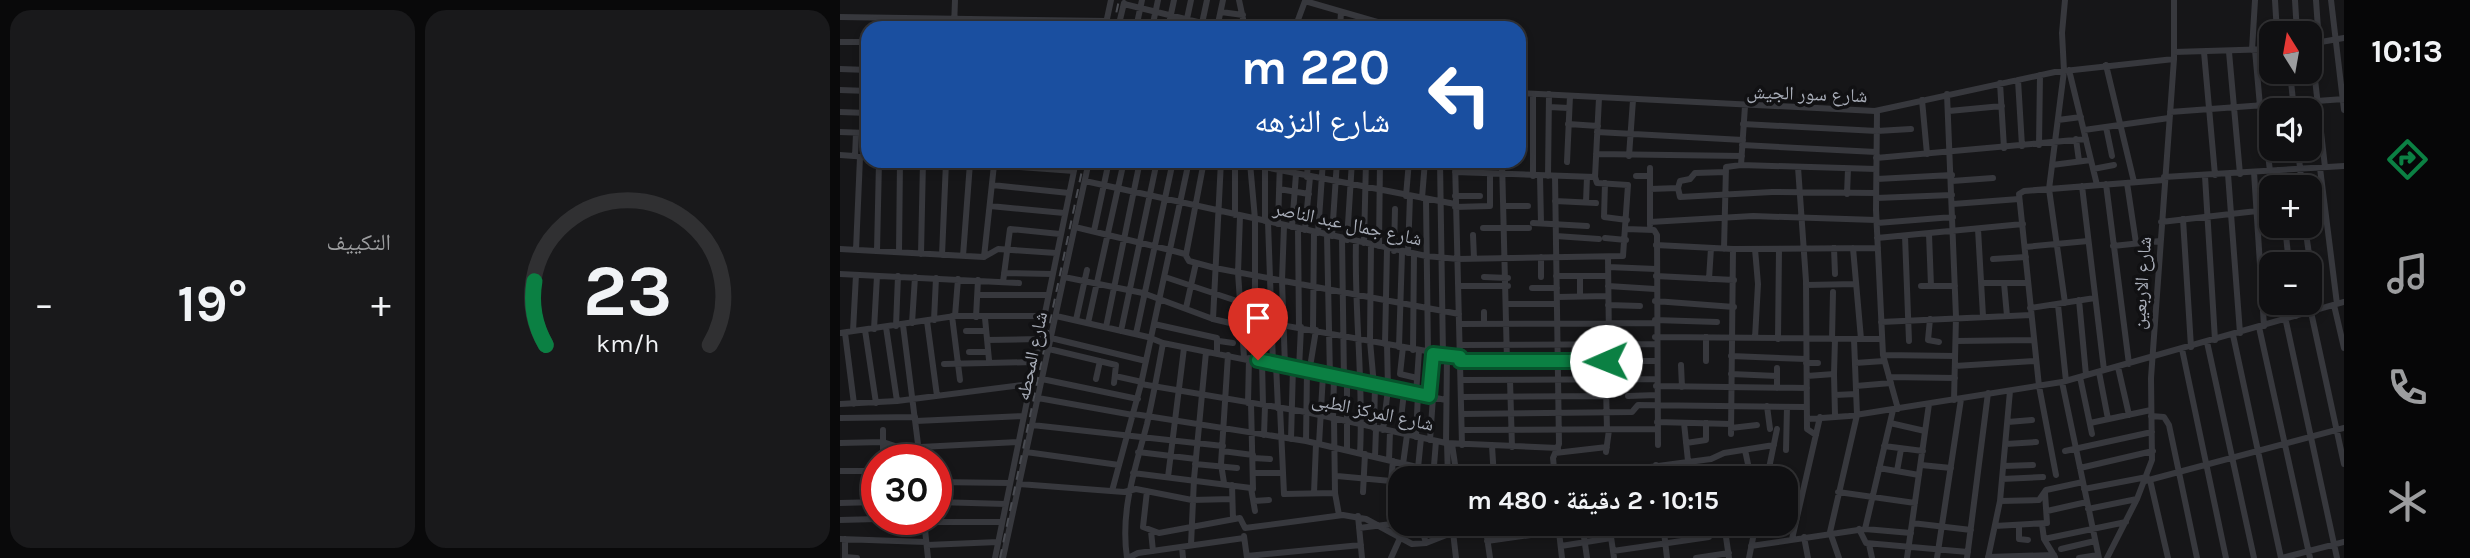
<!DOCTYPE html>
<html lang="ar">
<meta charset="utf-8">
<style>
:root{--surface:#101012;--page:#19191b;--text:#f1f3f6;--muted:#9c9d9f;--line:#303032;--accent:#0b8043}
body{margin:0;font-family:Karla,"Noto Naskh Arabic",sans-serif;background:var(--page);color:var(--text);direction:rtl;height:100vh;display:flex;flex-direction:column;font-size:26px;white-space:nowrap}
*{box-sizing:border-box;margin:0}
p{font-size:23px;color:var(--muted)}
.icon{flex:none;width:38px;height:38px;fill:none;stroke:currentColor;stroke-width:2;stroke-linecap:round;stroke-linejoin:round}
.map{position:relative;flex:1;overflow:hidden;direction:ltr}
.panel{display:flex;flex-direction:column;gap:10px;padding:10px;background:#09090a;width:840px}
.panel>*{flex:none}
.hud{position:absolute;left:21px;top:21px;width:665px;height:147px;border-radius:21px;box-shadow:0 4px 10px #0003,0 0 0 2px var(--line);direction:rtl;background:#1a4fa0;color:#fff;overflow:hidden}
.needle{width:46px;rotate:349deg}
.tools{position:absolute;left:1419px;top:21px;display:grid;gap:14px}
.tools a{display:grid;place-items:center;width:63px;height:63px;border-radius:14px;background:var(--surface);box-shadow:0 4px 10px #0003,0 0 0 2px var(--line);font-size:35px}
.speed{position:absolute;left:21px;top:444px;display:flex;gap:14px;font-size:35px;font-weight:700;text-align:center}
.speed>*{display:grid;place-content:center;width:91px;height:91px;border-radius:50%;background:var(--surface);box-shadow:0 4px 10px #0003,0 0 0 2px var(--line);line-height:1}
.speed .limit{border:10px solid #d22;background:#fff;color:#111}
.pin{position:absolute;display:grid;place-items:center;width:60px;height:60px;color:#fff;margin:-72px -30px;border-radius:50% 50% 50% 0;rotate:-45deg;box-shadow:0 0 7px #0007}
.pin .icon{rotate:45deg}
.me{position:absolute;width:77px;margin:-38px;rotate:269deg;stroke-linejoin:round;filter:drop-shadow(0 0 5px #0008)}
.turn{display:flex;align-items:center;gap:24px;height:147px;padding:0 21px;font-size:32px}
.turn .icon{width:91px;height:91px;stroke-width:2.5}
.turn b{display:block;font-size:49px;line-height:60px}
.big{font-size:52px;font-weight:700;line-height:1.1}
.panel .card{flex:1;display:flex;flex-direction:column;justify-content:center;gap:10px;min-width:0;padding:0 24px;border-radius:21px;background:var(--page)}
.panel .dial{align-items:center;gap:0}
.dial svg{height:182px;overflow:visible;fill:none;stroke:var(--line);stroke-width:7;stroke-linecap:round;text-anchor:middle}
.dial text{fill:var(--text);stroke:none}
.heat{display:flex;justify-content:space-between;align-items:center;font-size:38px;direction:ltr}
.panel .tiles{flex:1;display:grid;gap:10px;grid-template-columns:repeat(2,1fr)}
.trip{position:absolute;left:548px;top:466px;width:410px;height:70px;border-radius:21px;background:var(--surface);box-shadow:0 4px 10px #0003,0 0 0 2px var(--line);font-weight:700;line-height:70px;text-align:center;direction:rtl}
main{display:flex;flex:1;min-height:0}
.dock{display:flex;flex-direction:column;width:126px;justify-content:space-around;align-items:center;background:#060607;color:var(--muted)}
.dock .icon{width:49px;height:49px}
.dock .current{color:var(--accent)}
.dock b{font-size:32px;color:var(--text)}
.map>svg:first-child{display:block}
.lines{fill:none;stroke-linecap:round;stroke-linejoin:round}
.minor{stroke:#37383d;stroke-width:6}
.rail{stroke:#4a4c52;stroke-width:2;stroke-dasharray:9 7;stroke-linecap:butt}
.route-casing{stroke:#07532c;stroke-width:18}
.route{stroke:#0b8043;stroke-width:12}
.labels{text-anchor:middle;stroke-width:7;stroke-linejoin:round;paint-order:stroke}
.street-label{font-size:19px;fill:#a8adb8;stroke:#111113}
</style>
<main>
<nav class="dock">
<b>10:13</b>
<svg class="icon current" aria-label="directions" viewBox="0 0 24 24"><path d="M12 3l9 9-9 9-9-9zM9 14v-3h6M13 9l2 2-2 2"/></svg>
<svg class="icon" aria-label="music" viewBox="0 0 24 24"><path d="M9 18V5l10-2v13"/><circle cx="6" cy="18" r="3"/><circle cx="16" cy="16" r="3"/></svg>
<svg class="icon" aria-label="phone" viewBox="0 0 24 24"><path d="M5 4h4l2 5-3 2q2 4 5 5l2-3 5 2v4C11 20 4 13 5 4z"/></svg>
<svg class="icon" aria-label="climate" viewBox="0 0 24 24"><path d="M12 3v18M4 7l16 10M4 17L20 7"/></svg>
</nav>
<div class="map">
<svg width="1504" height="558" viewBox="0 0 1504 558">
<rect width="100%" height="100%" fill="#161618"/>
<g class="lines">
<path class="minor" d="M399,0l6,28
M1225,0l-3,33 2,38 -15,118 16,114
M1435,0l2,33
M1455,0l2,33
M1476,0l3,43
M1491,0l13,110
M284,4l94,23
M381,12l22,3
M0,17l267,4
M114,28l1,-28
M265,28l6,-28
M278,28l6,-25
M296,28l6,-28
M312,28l6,-28
M328,28l6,-28
M345,28l6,-28
M361,28l6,-28
M377,28l6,-28
M455,28l10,-27 93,27
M500,28l1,-16
M0,42h28
M1475,43l29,-5
M1471,44l14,123
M1412,50l3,-50
M1415,50l5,56
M1334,52l98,-3
M1364,52l11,123
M1389,52l11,122
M1266,65l28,117
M0,69l28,1
M1229,70l28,115
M1450,72l4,38
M1178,80l4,66
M1160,83l4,65
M0,90l28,1
M679,93l356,18 180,-39 119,-13
M1107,94l9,223 -2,83
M1082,100l5,54
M1422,106l8,65
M709,107l20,1
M1037,111l-1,99 7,145 15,54
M1109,111l53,-5
M0,112l28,1
M1330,112l174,-13
M1218,120l23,-3
M728,124l30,2
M903,124l134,7 34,-2
M1266,127l6,29
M1244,130l85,-12
M0,132l28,1
M757,132l146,8
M1236,139l3,22
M902,145l134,7
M1199,145l1,-70
M1458,149l4,38
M679,150l5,1
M756,154l146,2
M0,155l28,2
M15,156l1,-23
M789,156l4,-56
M1036,158l210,-19
M99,161l135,10
M393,161l222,43
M395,161v54
M600,161l3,194
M615,161l7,284
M662,161l5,201
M727,162l3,-66
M410,163l5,56v101
M901,165l135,4
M1212,165l39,-5
M958,167l8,114 1,148 9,6
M810,168v57
M1480,168l17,136
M1253,169l21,-4
M1438,170l2,17
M615,172l140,5
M1414,172l10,154
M1388,174l12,159
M693,176v-82
M700,176l1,47
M708,176l1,-82
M715,176l4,268 -6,14 2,20
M796,176h14
M1365,176l10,164
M467,177l1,-16
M755,177l4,-79
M1324,177l180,-11
M1037,179l75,-4
M245,181l341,75 32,3 165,-3 5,-71 -31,-2 -2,-6
M1112,181l41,-3
M765,183l-1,34 23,3
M1287,183l9,60
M1266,184l23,180
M152,185l77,8
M1242,186l22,184
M838,188l2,9 92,-5 104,1
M439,189l30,5
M810,189l28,-1 2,-7 10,-2 5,-6 31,-1
M1007,194l1,-25
M566,196l3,-35
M615,196h25
M582,198l3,-37
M1036,198l76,-3
M586,199l2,154
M715,201l41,2
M746,202l1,-25
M1113,204l66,-5
M150,206l74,7
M664,206h24
M615,207l35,-1v-32
M400,216l-2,57 6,84
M1343,219l8,128
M425,221v-60
M428,222l5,141
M810,222l103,-6 123,4
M1321,222l96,-11
M693,223l54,3
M1037,223l76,-6
M438,224l2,-63
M444,226l-2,55 3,85
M1445,226l4,38
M1465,226l12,84
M235,227l95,23 15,4 4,7 26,7 244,46
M452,227l4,-53
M643,228h46
M458,229l1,98
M786,229l28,1 3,5 1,210
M1138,229l5,87
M465,230l5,-53
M254,231l15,-70
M478,233l5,-72
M1089,234l2,52
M487,235l3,142
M633,235l1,23
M492,236l5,-75
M716,236l43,3
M1065,236l4,105
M502,238l2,142
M765,238l21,2
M1037,238l146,-14
M507,240l5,-79
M516,241c-2,71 8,142 4,212
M524,243l2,-82
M531,244l-1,97 4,45
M816,245l77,4 145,-1
M539,246l1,-85
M1273,246l47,-5
M1185,247l63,-6
M994,248l1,26
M1013,248l8,91
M0,249l144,8 14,-8 58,4
M884,249l2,-82 15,-2 4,-59
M16,250l4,-93
M37,251l2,-90
M554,251l1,-42
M59,252l1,-91
M568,253l2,-57
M81,254l2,-93
M102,255l4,-93
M346,255l18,-94
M123,256l7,-93
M144,257l10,-92
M701,257v20
M768,258l1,86
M1153,259l33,-2
M768,267l48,2
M164,273l48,1
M0,274l179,9
M716,276h52
M740,276v20
M816,276l78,4
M224,277l79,16 70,26 30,7
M325,277l75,25
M644,277l24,1
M869,279l2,-31
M163,282l7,-53 50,5
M1141,283h47
M1164,283l3,33
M966,285l50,-1
M619,286h49
M768,286l47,3
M1081,286h34
M692,288h25
M138,295h70
M717,297l51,-1
M1239,300l7,75
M815,301l79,6
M1442,303l55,255
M1454,303l2,13
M668,304h49
M768,305l32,1
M1218,305l8,76
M1494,305l10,43
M346,308l10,-45
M1190,308l65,-10
M644,312v12
M1471,312l33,152
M112,316l8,64
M115,316l3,-37
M216,316l92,21 15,6 283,57
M136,317l2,-37
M145,318l4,42
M402,318l218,39
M373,319l8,-158
M1090,319l-2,21 11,2
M94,320l2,-42
M236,320l11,-50
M815,320l62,2
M87,321l10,75
M1041,322l150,-7
M72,323l3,-46
M248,323l36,-162
M314,324l63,14v16
M619,324l196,-1
M63,325l17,135
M56,326l2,-50
M46,327l11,74
M266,327l34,-166
M1419,327l51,231
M34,329l3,-53
M473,329l1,-97
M25,330l11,73
M13,331l3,-56
M126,331h20
M281,331l36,-170
M0,333l115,-17h88
M5,333l9,71
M296,334l37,-173
M1393,335l48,223
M815,337l227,2
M211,338l95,23
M915,338l3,-54 -3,-35
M938,339l1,-90
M992,339l1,-47
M147,340l52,-1
M379,341l14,2
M1116,341l77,-1
M1367,342l47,216
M545,344l2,-95
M765,344l2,86
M620,345l195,-1
M559,347l3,-94
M563,347l-3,27 17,4
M209,349l67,16 -2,18
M1342,349l44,209
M573,350l1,-96
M129,352h19
M1043,355l72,1
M891,356l75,3
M418,360v-40
M422,361l1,44
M471,361l5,-31
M620,361h196
M866,361v-24
M966,363h12
M1015,363l29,-2
M104,364l90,-2
M436,364l2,44
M841,365l1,22
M1115,366l80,-5
M1278,367l11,48
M937,368v20
M459,369l2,-42
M1259,372l9,47
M891,374l46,2
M994,374l1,41
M275,376l27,6
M967,376l27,-2 1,-35
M1049,377l66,1
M1240,377l12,57
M202,379l96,20
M256,379l4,-18
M621,380l195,-1
M670,380l2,67
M1222,382l37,176
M301,384l165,28 140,31 112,5
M816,386l151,2
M1016,386l35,-3
M576,394l3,-43
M995,395l21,-1
M589,396l4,-42
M788,396l29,-1
M622,397l146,-1
M198,398l95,17
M408,403l1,-45
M411,403l2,86
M0,404l57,-3 133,-17
M927,406l3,23
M440,408l4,86 51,-1
M294,414l172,27 111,26
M622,414l170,-2 6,-7 168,2
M1311,416l13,1 5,8 28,133
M0,418l75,-1
M493,419l1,-41
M494,419l1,74 4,22
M561,419l3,-27
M968,419l41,-3 213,-34 282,-80
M76,421l107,-5
M817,422l74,2
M1168,422l24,-2
M844,423l4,38
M1050,423l35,8
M1250,423l61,-13
M192,425l191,21
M534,428l1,-42
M891,428l26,-3
M543,430l5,-41 -1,-45
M622,430l195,-1
M891,434l2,-185
M424,435l1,-29
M576,437l2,-43
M451,439l2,-72
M590,440l3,-43
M466,441l1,-70
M0,443l43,-1 18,6 117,-6
M606,443l1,-88
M607,443l1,35
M846,443l20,-3v-17
M479,444l4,-69
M612,444l5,34
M1166,444l30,-2
M652,446l2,32
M1044,446l39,5
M507,450v-69
M905,450l6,28
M946,450l1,-43
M382,451l31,4
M1225,451l87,-19
M186,452l93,13
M298,452l58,7
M766,452l3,-22
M715,453l52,-6
M535,457l1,-28
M413,458l17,1
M43,460v-30
M549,460l1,-28
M355,464l42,4
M563,464l4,-29
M816,465l1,13
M1081,465l30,3
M1164,466l29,-1
M1039,468l40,7
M1240,468l73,-17
M0,471h37
M1057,471l4,-22
M293,473l118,15 4,23
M414,473h28
M1216,475l-17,-89 -20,-192 5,-3 140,-11
M497,476l54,5
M328,477l16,-129
M577,478l4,-40
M593,478l3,-37
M727,478l144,-19 13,-6 50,-8
M927,478l10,-49
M1162,479l41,-2
M1310,480l18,78
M1305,481l199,-53
M96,482l74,1
M384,483l-3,-19 7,-109
M179,484l105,8 12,-3 56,11 40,-1
M392,485l1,34
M1244,489l63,-12
M550,490l3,-29
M272,491l29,-107 48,-223
M307,491l-4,36 16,6 81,-15 5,10 98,-13 23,4 46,25 14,-1 28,-11
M523,492l2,-38
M998,492l77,11
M474,493l2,-49
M414,501l15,-1
M1160,501l39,-1 7,-10 37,-8
M96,502l70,2
M0,503l37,-1
M1248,509l49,-10
M1207,511l40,-9
M518,516l4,42
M0,520l37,-1
M84,520l4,38
M84,522h78
M580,523l6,20
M612,523l4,35
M645,523l5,35
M718,523l4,35
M742,523l5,35
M769,523l5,35
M823,523l4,35
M884,523l5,35
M1072,523l59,7
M1202,524l2,15 11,18
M769,525l16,-2
M1179,525v14l9,1
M1155,526l52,-3 -2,-30
M519,528l41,-5
M1019,529l7,14 102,9
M1025,529l28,-119
M311,531l2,20
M404,536l3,22
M964,537l4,21
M0,539l86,3
M952,539l28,-122
M1204,539l82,-17
M647,541l72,-10
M1029,544l3,14
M87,545l71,-3
M351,545l3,-66 12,-127
M721,546l50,-8
M911,546l114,-17 46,4
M342,547l1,11
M1221,549l34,-8
M773,551l96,-14
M407,556l114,-11
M5,557l12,1
M1148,557l66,-2
M5,558v-19
M155,558l81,-397
M163,558l86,-397
M287,558c-7,-48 8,-88 20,-134 6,-27 11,-53 16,-81
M288,558l10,-5 106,-15
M551,558l9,-20
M856,558l33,-5
M909,558l7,-35
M999,558l-9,-26 27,-117 -3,-76
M1067,558l22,-154
M1097,558l24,-159
M1127,558l21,-165
M1148,558l12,-57 10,-110
M1239,558l19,-3
M1267,558l30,-59 15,-39 -1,-82 23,-319v-59
M1442,558l62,-16"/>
<path class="rail" d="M273,28l6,-28
M160,558l84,-397"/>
</g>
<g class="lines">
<defs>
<path id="route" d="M418,360l171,36 4,-42 27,3v4h146"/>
</defs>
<use href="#route" class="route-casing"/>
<use href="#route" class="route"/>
</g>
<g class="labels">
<g class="street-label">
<text transform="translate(967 93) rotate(2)" y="7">شارع سور الجيش</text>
<text transform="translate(508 223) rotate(12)" y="7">شارع جمال عبد الناصر</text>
<text transform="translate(1301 283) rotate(-86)" y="7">شارع الاربعين</text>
<text transform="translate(191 356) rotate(-78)" y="7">شارع المحطه</text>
<text transform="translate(533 411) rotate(12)" y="7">شارع المركز الطبى</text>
</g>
</g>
</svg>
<div class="tools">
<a><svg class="needle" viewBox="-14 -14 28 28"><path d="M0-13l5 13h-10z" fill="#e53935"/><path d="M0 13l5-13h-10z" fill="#9c9d9f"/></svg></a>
<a><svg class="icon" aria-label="sound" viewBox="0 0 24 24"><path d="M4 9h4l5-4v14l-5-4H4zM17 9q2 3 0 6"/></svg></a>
<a>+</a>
<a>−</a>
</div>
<div class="speed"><div class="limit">30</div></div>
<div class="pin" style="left:418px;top:360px;background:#d93025"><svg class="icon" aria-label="arrive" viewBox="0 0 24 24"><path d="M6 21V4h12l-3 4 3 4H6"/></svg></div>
<svg class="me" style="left:766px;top:361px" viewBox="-20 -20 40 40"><circle r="19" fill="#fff"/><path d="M0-13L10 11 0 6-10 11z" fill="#0b8043"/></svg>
<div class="trip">10:15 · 2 دقيقة · 480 m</div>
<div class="hud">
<div class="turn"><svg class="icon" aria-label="left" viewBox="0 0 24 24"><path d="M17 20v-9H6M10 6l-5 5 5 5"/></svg><div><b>220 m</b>شارع النزهه</div></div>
</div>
</div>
<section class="panel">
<div class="tiles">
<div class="card dial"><svg viewBox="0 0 100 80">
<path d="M14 69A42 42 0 1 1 86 69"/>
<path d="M14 69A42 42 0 0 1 9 41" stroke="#0b8043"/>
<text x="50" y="56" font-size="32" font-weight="700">23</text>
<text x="50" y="72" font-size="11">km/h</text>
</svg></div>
<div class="card"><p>التكييف</p>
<div class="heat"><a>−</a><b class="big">19°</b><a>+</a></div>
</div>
</div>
</section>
</main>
